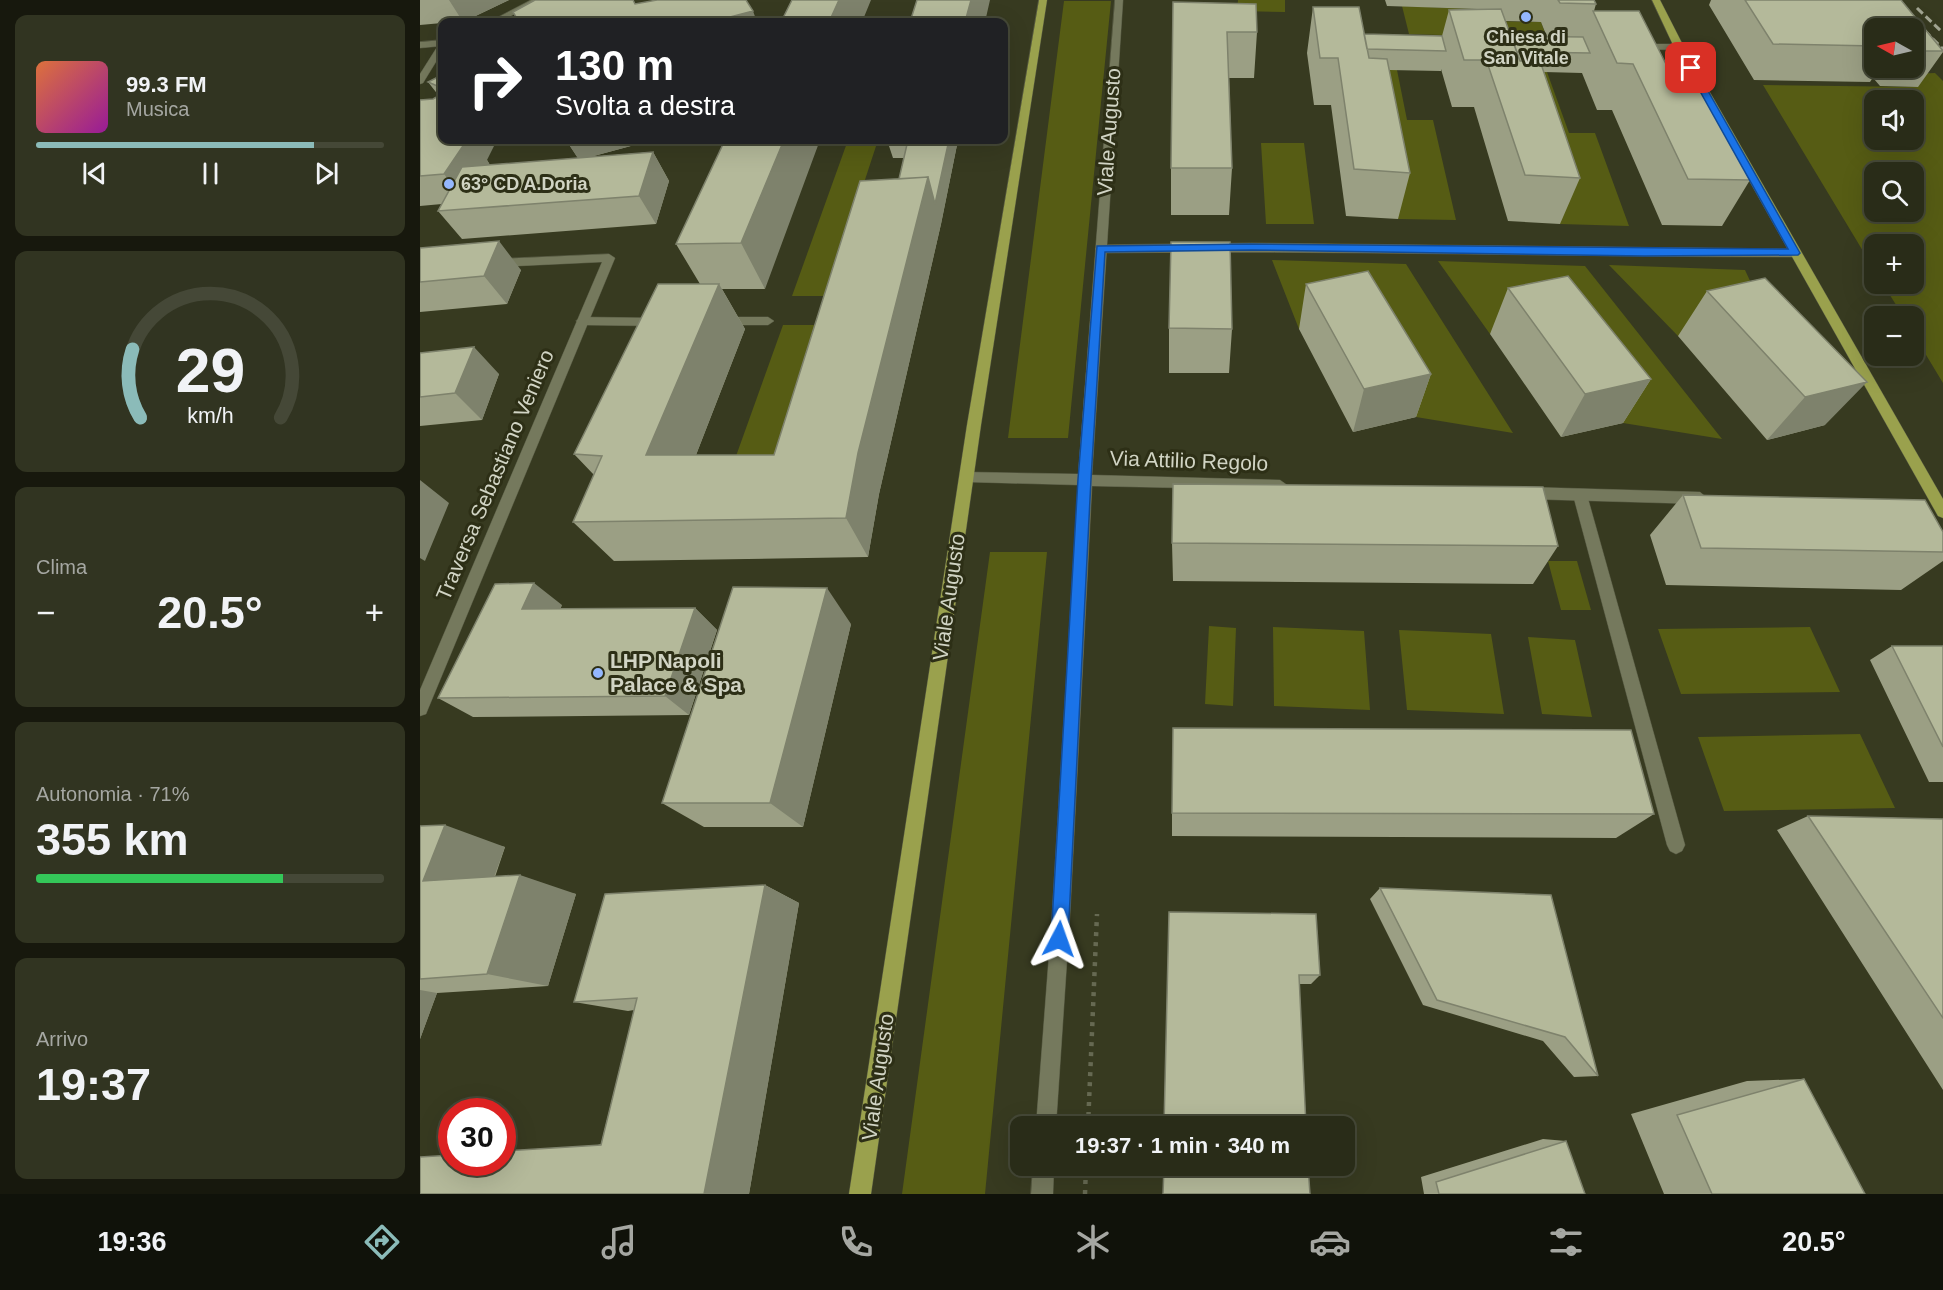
<!DOCTYPE html>
<html lang="it">
<meta charset="utf-8">
<style>
:root{--surface:#292c18;--page:#313421;--text:#f1f3f6;--muted:#a5a7a2;--line:#454837;--accent:#8bbbb9}
body{margin:0;font-family:Arial,sans-serif;background:var(--page);color:var(--text);height:100vh;display:flex;flex-direction:column;font-size:22px;white-space:nowrap}
*{box-sizing:border-box;margin:0}
p{font-size:20px;color:var(--muted)}
.icon{flex:none;width:33px;height:33px;fill:none;stroke:currentColor;stroke-width:2;stroke-linecap:round;stroke-linejoin:round}
.map{position:relative;flex:1;overflow:hidden}
.drawer{display:flex;flex-direction:column;gap:15px;padding:15px;background:#17180d;width:420px}
.drawer>*{flex:none}
.guide{position:absolute;left:18px;top:18px;width:570px;height:126px;border-radius:12px;box-shadow:0 6px 24px #0002,0 0 0 2px var(--line);background:#202124;color:#fff;overflow:hidden}
.needle{width:39px;rotate:278deg}
.fabs{position:absolute;left:1444px;top:18px;display:grid;gap:12px}
.fabs a{display:grid;place-items:center;width:60px;height:60px;border-radius:12px;background:var(--surface);box-shadow:0 6px 24px #0002,0 0 0 2px var(--line);font-size:30px}
.speed{position:absolute;left:18px;top:1098px;display:flex;gap:12px;font-size:30px;font-weight:700;text-align:center}
.speed>*{display:grid;place-content:center;width:78px;height:78px;border-radius:50%;background:var(--surface);box-shadow:0 6px 24px #0002,0 0 0 2px var(--line);line-height:1}
.speed .limit{border:9px solid #d22;background:#fff;color:#111}
.pin{position:absolute;display:grid;place-items:center;width:51px;height:51px;color:#fff;margin:-26px;border-radius:12px;box-shadow:0 3px 9px #0006}
.me{position:absolute;width:66px;margin:-33px;rotate:4deg;stroke-linejoin:round;filter:drop-shadow(0 0 4px #0008)}
.turn{display:flex;align-items:center;gap:21px;height:126px;padding:0 18px;font-size:27px}
.turn .icon{width:78px;height:78px;stroke-width:2.5}
.turn b{display:block;font-size:42px;line-height:51px}
.big{font-size:45px;font-weight:700;line-height:1.1}
.drawer .widget{flex:1;display:flex;flex-direction:column;justify-content:center;gap:9px;min-width:0;padding:0 21px;border-radius:12px;background:var(--page)}
.drawer .dial{align-items:center;gap:0}
.dial svg{height:156px;overflow:visible;fill:none;stroke:var(--line);stroke-width:7;stroke-linecap:round;text-anchor:middle}
.dial text{fill:var(--text);stroke:none}
.song{display:flex;align-items:center;gap:18px}
.cover{width:72px;height:72px;border-radius:9px;background:linear-gradient(135deg,hsl(20 70% 55%),hsl(300 70% 35%))}
.played{height:6px;border-radius:3px;background:linear-gradient(90deg,var(--accent) 80%,var(--line) 80%)}
.keys{display:flex;justify-content:space-around;direction:ltr}
.heat{display:flex;justify-content:space-between;align-items:center;font-size:33px;direction:ltr}
.charge{height:9px;border-radius:4px;background:linear-gradient(90deg,#34c759 71%,var(--line) 0)}
.trip{position:absolute;left:590px;top:1116px;width:345px;height:60px;border-radius:12px;background:var(--surface);box-shadow:0 6px 24px #0002,0 0 0 2px var(--line);font-weight:700;line-height:60px;text-align:center}
.menu{display:flex;height:96px;justify-content:space-around;align-items:center;background:#10120a;color:var(--muted)}
.menu .icon{width:42px;height:42px}
.menu .on{color:var(--accent)}
.menu b{font-size:27px;color:var(--text)}
main{display:flex;flex:1;min-height:0}
.map>svg:first-child{display:block}
.green{fill:#565c14;fill-rule:evenodd}
.lines{fill:none;stroke-linecap:round;stroke-linejoin:round}
.lane-casing{stroke:#545740;stroke-width:1}
.street-casing{stroke:#545740;stroke-width:1}
.secondary-casing{stroke:#545740;stroke-width:1}
.primary-casing{stroke:#545740;stroke-width:1}
.path{stroke:#666952;stroke-width:4.5;stroke-dasharray:4 6;stroke-linecap:butt}
.lane{fill:#75795d;fill-rule:evenodd}
.street{fill:#75795d;fill-rule:evenodd}
.secondary{fill:#75795d;fill-rule:evenodd}
.primary{fill:#9aa14d;fill-rule:evenodd}
.rail{stroke:#a2a592;stroke-width:3;stroke-dasharray:8 4;stroke-linecap:butt}
.wall{fill:#9b9f84;fill-rule:evenodd}
.shaded-wall{fill:#7e826c}
.building{fill:#b4b99a;stroke:#7e826c;stroke-width:1.5}
.route{fill:#1a73e8;stroke:#114b97;stroke-width:1.5}
.poi-dot{fill:#94b7fd;stroke:#2d2f16;stroke-width:2}
.labels{text-anchor:middle;stroke-width:6;stroke-linejoin:round;paint-order:stroke}
.far-poi-label{font-size:18px;font-weight:bold;fill:#d1d4c4;stroke:#2d2f16}
.street-label{font-size:21px;fill:#d1d4c4;stroke:#2d2f16}
.poi-label{font-size:21px;font-weight:bold;fill:#d1d4c4;stroke:#2d2f16;text-anchor:start}
</style>
<main>
<section class="drawer">
<div class="widget">
<div class="song"><i class="cover"></i><div><b>99.3 FM</b><p>Musica</p></div></div>
<div class="played"></div>
<div class="keys"><svg class="icon" aria-label="previous" viewBox="0 0 24 24"><path d="M18 5L8 12l10 7zM5 5v14"/></svg><svg class="icon" aria-label="pause" viewBox="0 0 24 24"><path d="M8 5v14M16 5v14"/></svg><svg class="icon" aria-label="next" viewBox="0 0 24 24"><path d="M6 5l10 7-10 7zM19 5v14"/></svg></div>
</div>
<div class="widget dial"><svg viewBox="0 0 100 80">
<path d="M14 69A42 42 0 1 1 86 69"/>
<path d="M14 69A42 42 0 0 1 10 34" stroke="#8bbbb9"/>
<text x="50" y="56" font-size="32" font-weight="700">29</text>
<text x="50" y="72" font-size="11">km/h</text>
</svg></div>
<div class="widget"><p>Clima</p>
<div class="heat"><a>−</a><b class="big">20.5°</b><a>+</a></div>
</div>
<div class="widget"><p>Autonomia · 71%</p><b class="big">355 km</b><div class="charge"></div></div>
<div class="widget"><p>Arrivo</p><b class="big">19:37</b></div>
</section>
<div class="map">
<svg width="1523" height="1194" viewBox="0 0 1523 1194">
<rect width="100%" height="100%" fill="#373a20"/>
<path class="green" d="M818,0h47v12l-48,-1z
M644,1h47l-43,437h-60z
M982,6l74,3 4,12 61,1 6,16 -138,-4z
M934,69l43,1 10,50h26l23,100 -58,-1z
M1073,72h54l22,61h26l34,93 -69,-2 -36,-116z
M1515,73l8,8v302l-29,-48v-19h-11l-20,-32h31v-40h-39v27l-112,-186 154,2 -9,-13zM1455,100h39v40h-39zM1455,172h39v40h-39z
M428,140h30l-51,156h-35z
M841,143h43l10,81h-48z
M852,260l134,4 107,169 -97,-16 -117,-88z
M1018,261l147,5 137,173 -99,-16 -76,-102 -57,13z
M1189,265l136,5 63,136 -130,-70z
M363,325h36l-47,145h-41z
M570,552h57l-62,642h-83z
M1128,561h29l14,49h-30z
M789,626l27,2 -3,78 -28,-2z
M853,627l91,4 6,79 -96,-4z
M1390,627l30,65 -159,2 -23,-65z
M979,630l92,4 13,80 -97,-4z
M1108,637l47,3 17,77 -50,-3z
M1440,734l35,74 -171,3 -26,-74z"/>
<g class="lines">
<defs>
<path id="lane" d="M1217,44h42l5,3 -5,3 -45,-1 -2,-2z
M831,243l544,6 6,4 -6,4c-231,0 -463,-7 -694,-4l-6,-4 6,-4z
M162,317l75,1 6,4 -6,4 -75,-1 -6,-4z
M300,317h48l6,4 -6,4h-48l-6,-4z
M1160,489l7,6 98,350 -3,6 -6,3 -6,-3 -3,-6 -94,-350z"/>
<path id="street" d="M111,0h11l-43,22h-10z
M695,0h8l-31,475 188,5 7,5 -7,5 -188,-4 -22,429 -14,211h-20l16,-211 26,-430 -111,-3 -7,-5 7,-5 111,2z
M22,40v6l-22,2v-6z
M189,254l6,4 -187,451 -2,5 -6,2v-26l182,-428 -107,5 -6,-4 6,-4z
M1106,487l174,5 7,6 -7,6 -174,-5 -7,-6z
M613,1166h21l-1,28h-22z"/>
<path id="secondary" d="M22,43v9l-19,31 -3,1v-10l19,-30z"/>
<path id="primary" d="M619,0h8l-66,425 -110,769h-22l118,-769z
M1232,0h8l24,47 259,452v19l-5,-2 -264,-469z"/>
</defs>
<use href="#lane" class="lane-casing"/>
<use href="#street" class="street-casing"/>
<use href="#secondary" class="secondary-casing"/>
<use href="#primary" class="primary-casing"/>
<path class="path" d="M668,1126l9,-212
M665,1194l1,-28"/>
<use href="#lane" class="lane"/>
<use href="#street" class="street"/>
<use href="#secondary" class="secondary"/>
<use href="#primary" class="primary"/>
<path class="rail" d="M1497,8l26,25
M1504,30l19,19"/>
</g>
<path class="wall" d="M0,0h89l-46,22h-21v1l-22,2z
M965,0h209l2,4 -2,7 72,53 84,116 -28,46 -60,-1 -50,-115h-15l-15,-37 -38,-1 36,106 -20,46 -52,-3 -34,-114h-22l-11,-38v2l-52,-1 21,103 -12,46 -52,-3 -15,-111h-17l-7,-52 6,-46 51,27 78,2 7,-26 28,-1 -90,-3zM1085,21l36,1 6,15 -36,-1z
M1291,0h190l42,50v2l-25,35 -38,-1 -6,-7h-2l-2,3 -116,-2 -45,-75zM1455,28h39v40h-39z
M753,2l84,30 -3,46h-25l3,90 -3,47h-58v-47z
M22,75v65l45,20 3,5 88,-7 -12,-18h87l-63,17 63,-5 16,29 -13,43 -194,15 -24,-28 4,-7 -22,2v-106l13,-1 6,-3 -11,-14z
M305,140l40,149h-43l23,40 -49,126h78l125,-276 5,-21h-11l-6,-18h71l-17,84 -62,270 -11,63 -254,4 -41,-39 21,-47 -20,-21 126,-170 -24,-40z
M0,248l101,22 -14,34 -87,8z
M1345,278l60,147 -58,15 -89,-104 29,-45z
M886,284l125,90 -15,43 -63,15 -54,-103z
M1088,288l143,91 -28,44 -62,14 -71,-103z
M749,328l63,1 -3,44h-60z
M0,353l79,21 -17,46 -62,6z
M1263,495l260,37v29l-42,29 -235,-5 -16,-50z
M752,543l386,3 -25,38 -360,-3z
M142,605l-2,4 135,-1 22,22 -28,85 -216,2 -35,-19z
M431,624l-48,203h-99l-42,-24z
M1472,646h51v136h-14l-59,-122z
M752,813l482,1 -38,24 -444,-2z
M1388,816l135,3v271l-166,-260z
M0,826l85,21 -10,30 81,17 -28,92 -111,7 -17,46z
M345,885l34,18 -50,291h-329l181,-50 33,-134 -6,1 -54,-9z
M960,888l171,7 47,181 -24,1 -31,-36 -120,-36 -53,-106z
M896,914l4,61 -9,9h-12l-135,142z
M1384,1079l61,115h-201l-33,-80 116,-33z
M1123,1139l23,2 19,53h-161l-3,-17z"/>
<path class="shaded-wall" d="M29,0h60l-46,22z
M419,0h32l-9,22h-33z
M551,0h19l-5,22h-20z
M333,11l4,11h-46z
M45,140h32l-10,20 3,5 -24,38 -22,-29z
M146,140h87l-74,20z
M364,140h36l-55,149 -24,-46z
M529,140h9l-17,84 -62,270 -11,63 -22,-39 12,-65 70,-276z
M233,152l16,29 -13,43 -17,-28z
M79,241l22,29 -14,34 -23,-28z
M299,284l26,45 -65,167 -34,-41z
M54,347l25,27 -17,46 -27,-27z
M1011,374l-15,43 -63,15 11,-43z
M1231,379l-28,44 -62,14 24,-43z
M1447,382l-42,43 -58,15 38,-43z
M0,480l29,23 -24,58 -5,-3z
M114,583l28,22 -11,25 -29,-21z
M407,588l24,36 -48,203 -33,-24z
M275,608l22,22 -28,85 -24,-19z
M25,825l60,22 -19,52 -63,-18z
M100,875l56,19 -28,92 -61,-12z
M345,885l34,18 -50,291h-45z
M0,990l17,3 -17,46z"/>
<path class="building" d="M115,0h98l2,4 22,-4h89l7,11 -42,11h-3l-3,-2 -10,2h-176l-6,-10z
M372,0h47l-10,22h-48z
M497,0h54l-6,22h-55z
M1138,0h36l2,4 -36,-1z
M1325,0h156l42,51h-29v-23h-39v18l-102,-2z
M753,2l83,2 1,28h-30l5,136h-61z
M893,7h46l10,51 18,1 23,114 -56,-4 -16,-111h-18z
M1081,9l19,52h20l40,117 -55,-3 -38,-113 5,-2h-28l-15,-50z
M1173,11h46l27,53h22l62,116 -62,-1 -55,-115 -16,-1z
M944,34l78,2 4,15 -79,-2z
M1091,36l72,1 7,16 -73,-1z
M22,75v13l-14,-6z
M22,94v46h25l-23,34 -24,2v-76l13,-1z
M305,140h59l-43,103 -65,1z
M488,140h41l-14,64 -7,-27 -29,2z
M233,152l-14,44 -201,15 24,-44z
M508,177l-70,276 -12,65 -273,4 29,-66 -28,-2 84,-170h61l-73,171h128l86,-274z
M79,241l-15,35 -64,6v-34z
M751,242h59l2,87 -63,-1z
M948,271l63,103 -67,15 -58,-105z
M1148,276l83,103 -66,15 -77,-106z
M1345,278l102,104 -62,15 -98,-106z
M54,347l-19,46 -35,4v-44z
M753,484l370,3 15,59 -386,-3z
M1263,495l242,5 18,32v20l-242,-4z
M114,583l-12,26 173,-1 -30,88 -227,2 57,-114z
M313,587l94,1 -57,215h-108z
M1472,646h51v101z
M753,728l458,2 23,84 -482,-1z
M1388,816l135,3v199z
M25,825l-22,56 97,-6 -33,99 -67,5v-153z
M345,885l-61,309h-284v-37l32,-2v7h50v-11l99,-6 36,-147 -63,4 31,-108z
M960,888l171,7 47,181 -33,-39 -128,-37z
M749,912l147,2 4,61h-21l7,151h-142z
M1384,1079l61,115h-153l-35,-79z
M1146,1141l19,53h-146l-3,-12z
M744,1166h144l2,28h-147z"/>
<path class="route" d="M1271,65l4,3 105,185 -2,2 -154,1 -393,-6 -146,2 -14,227 -23,460 -3,6 -6,2 -6,-2 -2,-6 27,-460 19,-233 154,-2 537,5 -101,-181z"/>
<g class="poi-dot">
<circle cx="1106" cy="17" r="6"/>
<circle cx="29" cy="184" r="6"/>
<circle cx="178" cy="673" r="6"/>
</g>
<g class="labels">
<g class="far-poi-label">
<text x="1106" y="43">Chiesa di<tspan x="1106" dy="21">San Vitale</tspan></text>
<text x="41" y="190" text-anchor="start">63° CD A.Doria</text>
</g>
<g class="street-label">
<text transform="translate(689 132) rotate(-86)" y="7">Viale Augusto</text>
<text transform="translate(769 461) rotate(2)" y="7">Via Attilio Regolo</text>
<text transform="translate(75 475) rotate(-67)" y="7">Traversa Sebastiano Veniero</text>
<text transform="translate(529 597) rotate(-82)" y="7">Viale Augusto</text>
<text transform="translate(458 1077) rotate(-82)" y="7">Viale Augusto</text>
</g>
<g class="poi-label">
<text x="190" y="668">LHP Napoli<tspan x="190" dy="24">Palace &amp; Spa</tspan></text>
</g>
</g>
</svg>
<div class="fabs">
<a><svg class="needle" viewBox="-14 -14 28 28"><path d="M0-13l5 13h-10z" fill="#e53935"/><path d="M0 13l5-13h-10z" fill="#a5a7a2"/></svg></a>
<a><svg class="icon" aria-label="sound" viewBox="0 0 24 24"><path d="M4 9h4l5-4v14l-5-4H4zM17 9q2 3 0 6"/></svg></a>
<a><svg class="icon" aria-label="search" viewBox="0 0 24 24"><circle cx="10" cy="10" r="6"/><path d="M15 15l6 6"/></svg></a>
<a>+</a>
<a>−</a>
</div>
<div class="speed"><div class="limit">30</div></div>
<div class="pin" style="left:1271px;top:68px;background:#d93025"><svg class="icon" aria-label="arrive" viewBox="0 0 24 24"><path d="M6 21V4h12l-3 4 3 4H6"/></svg></div>
<svg class="me" style="left:639px;top:939px" viewBox="-20 -20 40 40"><path d="M0-17L14 15 0 8-14 15z" fill="#1a73e8" stroke="#fff" stroke-width="4"/></svg>
<div class="trip">19:37 · 1 min · 340 m</div>
<div class="guide">
<div class="turn"><svg class="icon" aria-label="right" viewBox="0 0 24 24"><path d="M7 20v-9h11M14 6l5 5-5 5"/></svg><div><b>130 m</b>Svolta a destra</div></div>
</div>
</div>
</main>
<nav class="menu">
<b>19:36</b>
<svg class="icon on" aria-label="directions" viewBox="0 0 24 24"><path d="M12 3l9 9-9 9-9-9zM9 14v-3h6M13 9l2 2-2 2"/></svg>
<svg class="icon" aria-label="music" viewBox="0 0 24 24"><path d="M9 18V5l10-2v13"/><circle cx="6" cy="18" r="3"/><circle cx="16" cy="16" r="3"/></svg>
<svg class="icon" aria-label="phone" viewBox="0 0 24 24"><path d="M5 4h4l2 5-3 2q2 4 5 5l2-3 5 2v4C11 20 4 13 5 4z"/></svg>
<svg class="icon" aria-label="climate" viewBox="0 0 24 24"><path d="M12 3v18M4 7l16 10M4 17L20 7"/></svg>
<svg class="icon" aria-label="car" viewBox="0 0 24 24"><path d="M5 17H2v-5l4-1 3-4h7l3 4 3 1v5h-3M9 17h6M6 11h13"/><circle cx="7" cy="17" r="2"/><circle cx="17" cy="17" r="2"/></svg>
<svg class="icon" aria-label="filters" viewBox="0 0 24 24"><path d="M4 7h16M4 17h16"/><circle cx="9" cy="7" r="2"/><circle cx="15" cy="17" r="2"/></svg>
<b>20.5°</b>
</nav>
